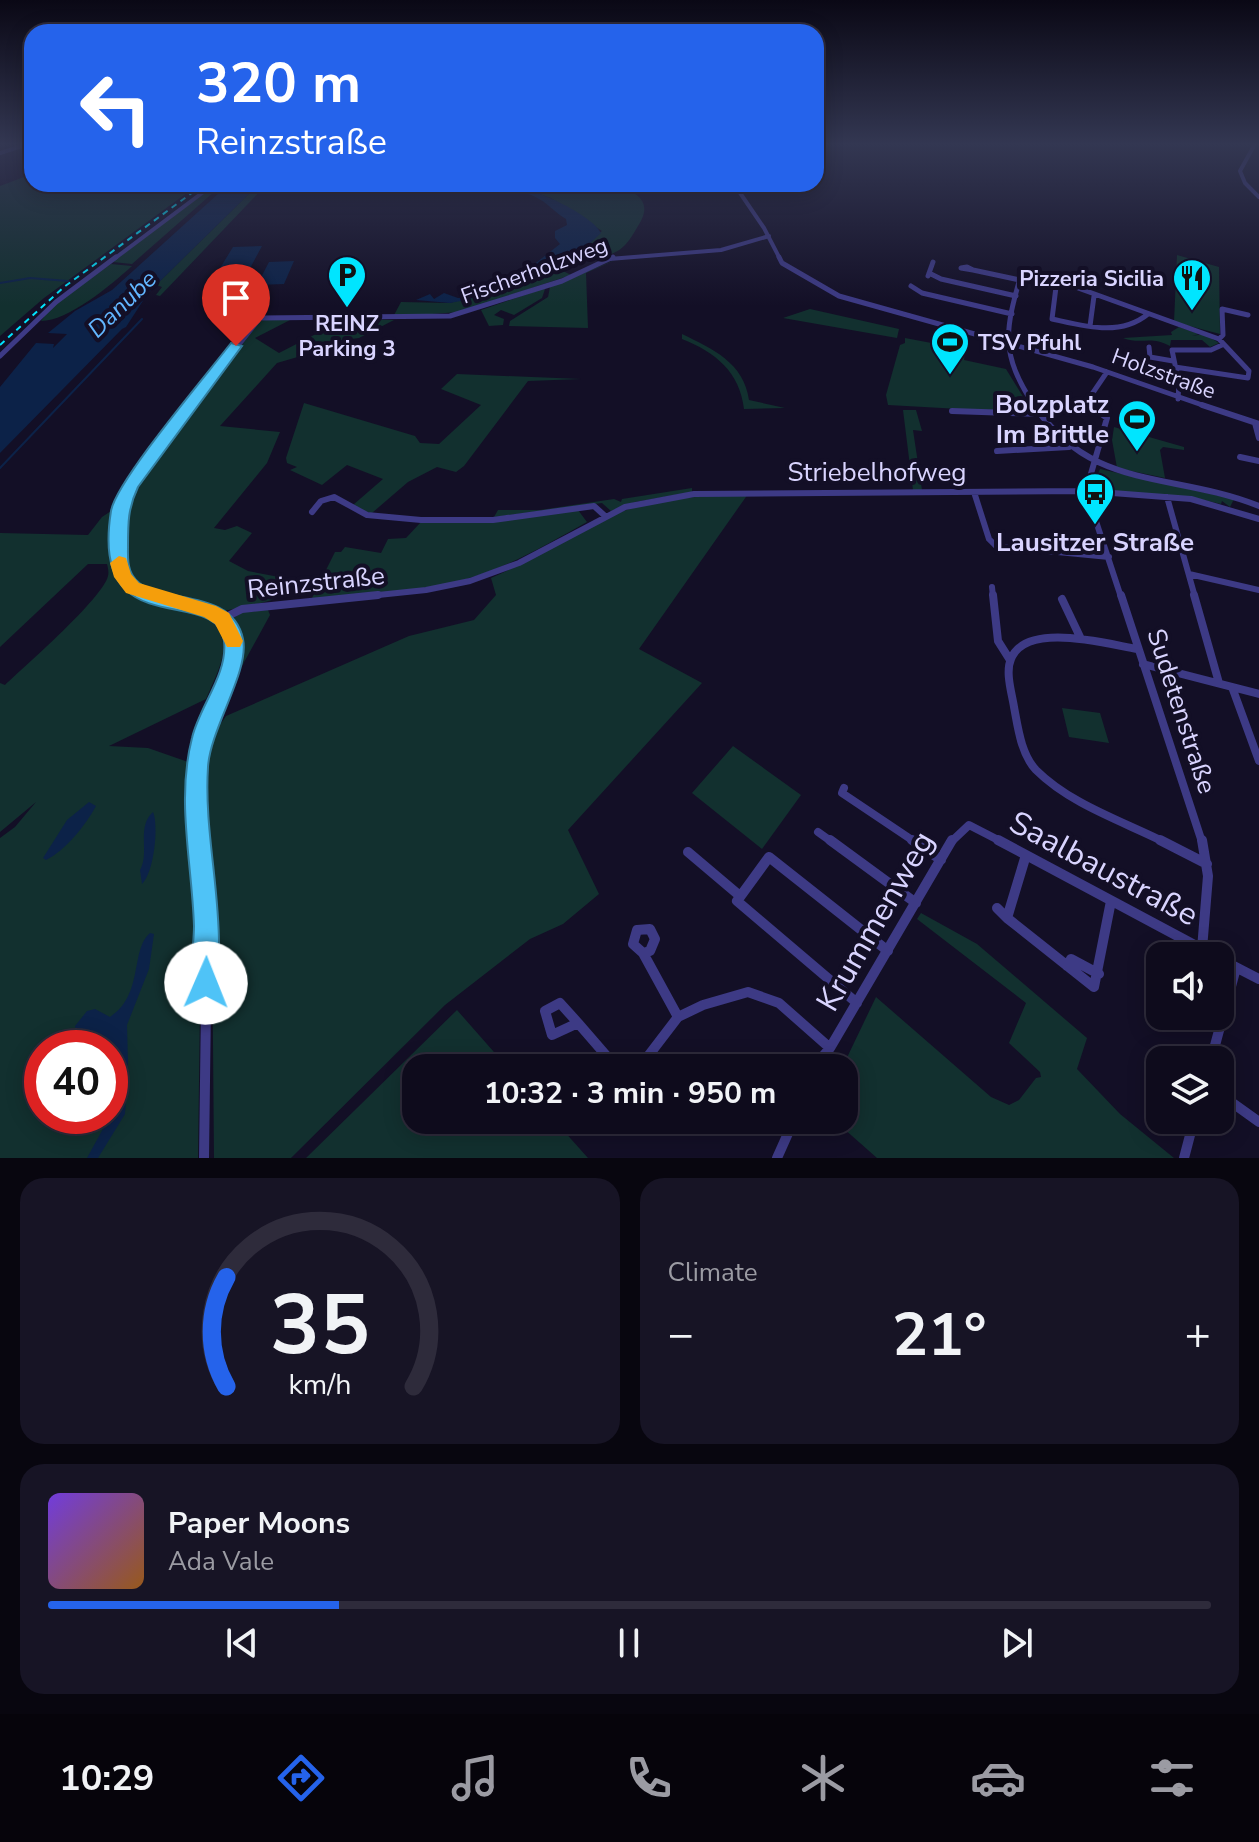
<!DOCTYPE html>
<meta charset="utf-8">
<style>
:root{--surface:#0e0b1c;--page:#171425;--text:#f1f3f6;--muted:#9b9ba3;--line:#2e2b3b;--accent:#2563eb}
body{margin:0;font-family:"Nunito Sans",sans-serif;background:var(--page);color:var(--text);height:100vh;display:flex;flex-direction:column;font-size:30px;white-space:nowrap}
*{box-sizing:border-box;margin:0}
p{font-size:26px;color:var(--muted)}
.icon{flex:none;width:44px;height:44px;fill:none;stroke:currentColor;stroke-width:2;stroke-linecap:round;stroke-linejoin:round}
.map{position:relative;height:1158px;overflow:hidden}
.side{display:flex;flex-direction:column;gap:20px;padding:20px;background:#08060f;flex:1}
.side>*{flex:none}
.guide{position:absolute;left:24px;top:24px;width:800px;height:168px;border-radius:24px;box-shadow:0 4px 20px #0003,0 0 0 2px var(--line);background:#2563eb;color:#fff;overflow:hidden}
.tools{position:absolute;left:1146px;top:942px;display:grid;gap:16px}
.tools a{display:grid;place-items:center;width:88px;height:88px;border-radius:16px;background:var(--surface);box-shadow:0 4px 20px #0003,0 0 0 2px var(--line);font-size:40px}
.speed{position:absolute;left:24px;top:1030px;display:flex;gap:16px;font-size:40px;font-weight:700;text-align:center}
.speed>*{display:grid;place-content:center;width:104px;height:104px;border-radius:50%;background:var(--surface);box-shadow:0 4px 20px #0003,0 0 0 2px var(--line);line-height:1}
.speed .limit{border:12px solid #d22;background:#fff;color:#111}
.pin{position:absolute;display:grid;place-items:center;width:68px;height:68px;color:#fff;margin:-82px -34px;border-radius:50% 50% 50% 0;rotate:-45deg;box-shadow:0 0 8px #0007}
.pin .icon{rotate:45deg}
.me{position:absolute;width:88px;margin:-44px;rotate:1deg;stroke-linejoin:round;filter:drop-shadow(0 0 6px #0008)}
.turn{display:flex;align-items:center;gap:28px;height:168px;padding:0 40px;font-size:36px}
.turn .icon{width:104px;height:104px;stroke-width:2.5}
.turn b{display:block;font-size:56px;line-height:68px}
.big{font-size:60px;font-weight:700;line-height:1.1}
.side .tile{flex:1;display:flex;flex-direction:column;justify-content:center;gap:12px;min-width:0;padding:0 28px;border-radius:24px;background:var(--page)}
.side .dial{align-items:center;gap:0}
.dial svg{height:208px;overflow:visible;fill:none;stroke:var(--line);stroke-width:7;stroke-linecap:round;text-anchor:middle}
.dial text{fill:var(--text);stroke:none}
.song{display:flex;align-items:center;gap:24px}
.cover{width:96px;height:96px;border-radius:12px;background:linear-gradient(135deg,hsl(260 70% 55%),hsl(30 70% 35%))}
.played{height:8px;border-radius:4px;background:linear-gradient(90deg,var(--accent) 25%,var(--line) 25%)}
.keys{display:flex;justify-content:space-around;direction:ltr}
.heat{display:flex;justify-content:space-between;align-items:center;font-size:44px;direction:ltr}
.side .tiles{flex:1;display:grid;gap:20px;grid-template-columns:1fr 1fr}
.tile:last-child{grid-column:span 2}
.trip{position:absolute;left:402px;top:1054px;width:456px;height:80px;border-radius:24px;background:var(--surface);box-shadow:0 4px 20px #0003,0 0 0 2px var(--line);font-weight:700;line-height:80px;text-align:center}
.tab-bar{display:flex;height:128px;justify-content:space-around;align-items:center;background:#06040b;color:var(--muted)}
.tab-bar .icon{width:56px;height:56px}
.tab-bar .current{color:var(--accent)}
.tab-bar b{font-size:36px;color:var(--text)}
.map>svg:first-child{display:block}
.green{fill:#12302f;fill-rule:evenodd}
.water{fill:#0c2248}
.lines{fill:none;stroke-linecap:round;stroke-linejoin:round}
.stream{stroke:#0c2248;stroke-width:2}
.minor-far4{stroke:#3d3a85;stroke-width:4}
.minor-far3{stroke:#3d3a85;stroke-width:5}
.minor-far2{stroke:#3d3a85;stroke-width:6}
.minor-far1{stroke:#3d3a85;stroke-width:8}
.minor{stroke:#3d3a85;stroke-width:10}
.rail{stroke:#00e5ff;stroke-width:2;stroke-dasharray:6 5;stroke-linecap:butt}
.route{fill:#4fc3f7;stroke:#337fa1;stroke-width:2}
.slow{fill:#f59e0b}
.labels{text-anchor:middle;stroke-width:8;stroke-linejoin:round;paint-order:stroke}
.far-street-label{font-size:22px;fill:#d9d4ff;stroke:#130f26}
.far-poi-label{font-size:22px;font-weight:bold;fill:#d9d4ff;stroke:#130f26;text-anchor:end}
.far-water-label{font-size:24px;font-style:italic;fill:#62b6ff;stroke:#130f26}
.poi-label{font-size:26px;font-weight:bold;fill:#d9d4ff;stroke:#130f26;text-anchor:end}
.street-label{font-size:26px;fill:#d9d4ff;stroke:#130f26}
.near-street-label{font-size:32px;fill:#d9d4ff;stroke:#130f26}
</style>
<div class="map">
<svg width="1259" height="1158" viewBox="0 0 1259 1158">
<rect width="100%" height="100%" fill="#130f26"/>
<path class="green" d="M32,174v10h167l-155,114 -44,38v-150z
M215,184h8l-91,80 -19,-2z
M259,184h8l-107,112 -4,-1 6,-8 -6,-2z
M520,184c26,0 154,-13 118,42 -7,12 -14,25 -30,29 -7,3 -17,-1 -25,0 -9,0 -20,8 -28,12l16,8 -112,37 -66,5 8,-15 49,1 82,-23 70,-49 -51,-33 -29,-10z
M1177,255l42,12 1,67 -46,-12z
M620,258l-34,15 2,55 -79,-2 1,-5 38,-24 2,-10z
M111,264l21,2c-22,20 -64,55 -91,55l10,-14z
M542,289h3l-3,9 -28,17 -13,-5 -7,5 10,4 -1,6 -14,1 -8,-16z
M810,309l89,20 -2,9 -114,-20z
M266,319h26l-37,19 24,15 66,-34 49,1 -35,18 -32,4 -26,14 -24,7 -57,63 60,6 -13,31 -53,65 11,2 12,-4 15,7 -23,28 19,10 31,6 -1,20c-5,5 -43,11 -54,14l-28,-12 -19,-3 -8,6c7,3 16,4 23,7 48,23 31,51 14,90l-97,47 39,2 43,15 9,245 -2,150h-198v-320l15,-11 21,-25 -36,30v-149l5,2c20,-19 98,-87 103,-109 1,-4 0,-8 -1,-12h-19l-88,83v-114l88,2 14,-18 21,-14 135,-181zM42,1048h68v68h-68z
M1179,327l20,7 -7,2 12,-2 15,9 -9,4 -8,-7h-31l-1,6c-20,-11 -28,-1 -47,-8l49,-3 -1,-3z
M682,334c31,15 62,29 67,66l36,8 -41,1c-4,-37 -29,-57 -62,-70z
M905,338l53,10 7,4 -1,8 42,9 27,44 -145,-8 -2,-10 14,-50 5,-2z
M457,374l124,5 -53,2 -64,85 -8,6 -19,-5 -29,15 -36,31 -12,-3 -7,-5 30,-26 -36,-14 -25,20 -32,-15 7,-3 -10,-4 -1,-5 18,-55 111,33 5,7 19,1 42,-39 -40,-16z
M903,410h13l6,21 -9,-1 9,60h-9z
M1114,427l70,20v3l-21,-3 -3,3 5,28 -48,-10 -5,-28z
M1100,469l134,30 -4,8 -8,-6 -1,3 -30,-7 -97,-7 -2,-3z
M692,488v4l-57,10 -24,9 -9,-8 -108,14 4,-7h42l74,-11 7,3 1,-3z
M748,494l-109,155 63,34 -134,147 31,64 -36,30 -33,15 -85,66 -154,153h-77l-2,-227 -10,-153 6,-36 18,-26 183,-80 65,-16 22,-25 -5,-17c43,-18 80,-45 122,-63 43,-18 90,-19 135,-21z
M578,510l9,12c-36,20 -71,41 -111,54 -51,17 -111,18 -165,24l24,-48h6l4,-5 36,6 7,-14 18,-1 15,-16 60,1z
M268,610l2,5 -34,62 -5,-3 8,-31 -7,-24 10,-7z
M1062,708l38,5 9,30 -40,-6z
M733,746l68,49 -39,54 -70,-56z
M921,913l56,31 110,94 -10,31 43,45 54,44h-297l-43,-38h10l-2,-52 34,-71 115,100 18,8 10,-5 17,-22 5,-1 -1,-5 -31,-29 17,-40 -109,-84z
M457,1010l51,58h-92v52h138l34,38h-282z"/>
<path class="water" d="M229,184h30l-111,109 -22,34 -4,2 -122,124v-66l36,-44 18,1 -1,4 14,-14 -19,-1 27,-22 37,-21z
M515,188c21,0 78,28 86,45l-18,17 -51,30 -66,20 -16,3 -34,-3 14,-6 4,5 10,-6 14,5 11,-1 3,-5h9l5,-5h8l1,-4 10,2 -3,-5 11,1 2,-4h10l-3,-6 12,-1 -2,-4 28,-22 -5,-6v-7l12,-6 -1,-6c-11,-6 -17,-15 -27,-20 -10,-6 -15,-5 -24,-11z
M262,246l-14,26 -31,1 16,-26z
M294,261l-10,23 -27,1 12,-23z
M89,802l7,4c-11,20 -30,44 -50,54l-3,-2 24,-38z
M153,812c6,13 1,61 -11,72l-2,-14c10,-17 -4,-43 13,-58z
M150,933l4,1 -5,35 -22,56 1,37 -3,52 -27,44h-11l23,-42 4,-31 -4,-37c-15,0 -32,-6 -35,-22l12,-15 8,-2 15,8c34,-22 20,-67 40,-84z"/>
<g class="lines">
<path class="stream" d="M0,283l30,-5 38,3
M0,468l142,-149"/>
<path class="minor-far4" d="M1255,144l-15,27 5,12 14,14
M0,153l28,-9
M734,184l30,44 16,31
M114,259l100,-75
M609,259l112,-9 48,-14"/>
<path class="minor-far3" d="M779,257l3,6 57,33 254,71 115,40
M967,267l6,3 -12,-2z
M973,270l47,10
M929,273l12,6 75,17
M928,276l5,-14
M1060,282l-4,5 -4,32c32,7 68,18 96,-5
M911,286l11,7 90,21
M1090,326l4,-30
M1219,339l4,-4 -1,-26 26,6
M1149,347l1,10 23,4
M0,356l56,-54 60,-45
M1178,399l1,-15 -7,-34h39l11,-5
M189,407l71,-89 190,-2 112,-35 51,-24
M1035,407c-36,-55 -30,-76 -13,-136h9l188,68 30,32 -1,7 -73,-11
M1092,407l-3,-3 1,-7 17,-25"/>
<path class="minor-far2" d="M1034,405c58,87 137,66 225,101
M1202,405l57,19
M952,411l88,3
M1255,423l4,15
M997,451l72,-4
M1240,457l19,4
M1086,491l35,106
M1086,491l21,-73 -17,-13
M974,492l15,47 7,7 113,11
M1167,497l28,100
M312,512l9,-11 13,-4 33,18 54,5h72l101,-14 11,10
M1189,574l70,16
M992,587l1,10
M152,597l-17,-7 -13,-14 -3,-50 5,-29 67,-92
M359,597l67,-7 44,-9 49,-18 106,-56 69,-13 392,-3 105,8 68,20"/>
<path class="minor-far1" d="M146,595c22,8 51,5 71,19 42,30 -14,109 -20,148 -4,27 -1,54 2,80
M993,595l5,46 12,19
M1121,595l81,247
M1194,595l25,88
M1062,599l19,40
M222,619l20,-10 136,-14
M1137,649c-30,-5 -111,-28 -126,10 -6,13 1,35 3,48 4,21 7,47 22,63 34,34 86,51 128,72
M1143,664l116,30
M1232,687l27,74
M844,788l-2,5 73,49
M818,832l14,10
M951,842l18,-17 33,17"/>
<path class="minor" d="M199,840l8,87 -3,231
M830,840l86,63
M912,840l29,20
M998,840l217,116
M1160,840l47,24
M688,852l52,44
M1026,855l-19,63 87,69 17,-86
M997,908l10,10
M650,929l5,10 -5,12 -7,2 -10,-9 4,-14z
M1202,949l6,-73 -6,-36
M643,953l35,64
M1220,959l39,20
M1067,966l4,-7 28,15
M560,1003l18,20 -26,12 -7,-24z
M857,1003l-120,-102 32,-44 119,94
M578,1023l39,45
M1211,1060l25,-92
M639,1068l39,-51 25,-12 45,-13 31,11 51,45
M813,1068l17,-20 122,-208
M1220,1094l39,28
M777,1158l17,-38
M1184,1158l10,-38"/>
<path class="rail" d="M0,345l64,-58 140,-103"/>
</g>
<linearGradient id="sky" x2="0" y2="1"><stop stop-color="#0a0815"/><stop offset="0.47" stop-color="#333752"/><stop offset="1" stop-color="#333752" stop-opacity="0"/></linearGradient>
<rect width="1259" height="306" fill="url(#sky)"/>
<path class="route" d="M231,343l11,3 -104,141c-10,21 -10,36 -10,59 0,9 -1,21 5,30 18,31 99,8 110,63 7,32 -33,90 -35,128 -4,61 12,122 11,183 0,15 2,29 -4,42l-9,4 -10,-4c-8,-20 -2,-45 -2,-66 -2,-63 -18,-126 -2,-188 7,-31 36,-64 32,-97 -7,-58 -135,7 -113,-130 5,-30 97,-138 120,-168z"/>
<path class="slow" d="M119,556l7,2 5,16 8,9 77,23 13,7 14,28 -3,6h-13l-12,-23 -11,-7 -78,-24 -12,-16 -4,-14z"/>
<defs>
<symbol id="parking-pin" viewBox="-11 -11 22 30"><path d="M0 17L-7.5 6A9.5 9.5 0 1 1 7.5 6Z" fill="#00e5ff" stroke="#130f26"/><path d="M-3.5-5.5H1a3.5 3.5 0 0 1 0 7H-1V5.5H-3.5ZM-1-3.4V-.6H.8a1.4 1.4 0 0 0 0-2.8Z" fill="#111"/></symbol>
<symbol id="restaurant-pin" viewBox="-11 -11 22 30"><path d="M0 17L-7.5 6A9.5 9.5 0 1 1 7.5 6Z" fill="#00e5ff" stroke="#130f26"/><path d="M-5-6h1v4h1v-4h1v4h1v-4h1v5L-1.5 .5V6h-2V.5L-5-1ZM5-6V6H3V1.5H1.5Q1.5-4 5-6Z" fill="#111"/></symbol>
<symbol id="stadium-pin" viewBox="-11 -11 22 30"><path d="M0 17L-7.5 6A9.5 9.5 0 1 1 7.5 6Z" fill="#00e5ff" stroke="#130f26"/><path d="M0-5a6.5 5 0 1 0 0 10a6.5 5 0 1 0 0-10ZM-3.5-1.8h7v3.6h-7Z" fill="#111"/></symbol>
<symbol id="bus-pin" viewBox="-11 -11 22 30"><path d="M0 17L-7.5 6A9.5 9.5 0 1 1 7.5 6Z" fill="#00e5ff" stroke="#130f26"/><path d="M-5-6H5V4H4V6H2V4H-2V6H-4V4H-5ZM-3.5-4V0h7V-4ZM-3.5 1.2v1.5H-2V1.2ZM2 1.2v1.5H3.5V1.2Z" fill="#111"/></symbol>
</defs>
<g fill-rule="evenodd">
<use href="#parking-pin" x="325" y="253" width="44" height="60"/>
<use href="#restaurant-pin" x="1170" y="256" width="44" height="60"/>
<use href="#stadium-pin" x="928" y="320" width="44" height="60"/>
<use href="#stadium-pin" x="1115" y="397" width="44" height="60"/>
<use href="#bus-pin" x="1073" y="470" width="44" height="60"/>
</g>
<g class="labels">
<g class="far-street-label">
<text transform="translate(534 270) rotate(-20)" y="8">Fischerholzweg</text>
<text transform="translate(1164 373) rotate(20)" y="8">Holzstraße</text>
</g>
<g class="far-poi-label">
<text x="1164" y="286">Pizzeria Sicilia</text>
<text x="347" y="331" text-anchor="middle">REINZ<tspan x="347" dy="25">Parking 3</tspan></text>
<text x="978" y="350" text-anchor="start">TSV Pfuhl</text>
</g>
<g class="far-water-label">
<text transform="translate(122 304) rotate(-44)" y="8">Danube</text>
</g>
<g class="poi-label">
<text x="1109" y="413">Bolzplatz<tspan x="1109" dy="30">Im Brittle</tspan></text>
<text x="1095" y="551" text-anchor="middle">Lausitzer Straße</text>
</g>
<g class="street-label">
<text x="877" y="481">Striebelhofweg</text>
<text transform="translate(316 582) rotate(-6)" y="9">Reinzstraße</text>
<text transform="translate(1182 711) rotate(72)" y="9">Sudetenstraße</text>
</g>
<g class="near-street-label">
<text transform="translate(1104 868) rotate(28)" y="11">Saalbaustraße</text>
<text transform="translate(875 921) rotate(-60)" y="11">Krummenweg</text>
</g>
</g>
</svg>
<div class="tools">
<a><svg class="icon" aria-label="sound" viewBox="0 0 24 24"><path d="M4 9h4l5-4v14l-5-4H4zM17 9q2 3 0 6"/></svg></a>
<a><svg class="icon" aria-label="layers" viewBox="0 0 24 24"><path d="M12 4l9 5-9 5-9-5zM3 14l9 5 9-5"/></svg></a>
</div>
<div class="speed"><div class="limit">40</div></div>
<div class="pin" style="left:236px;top:346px;background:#d93025"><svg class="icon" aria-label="arrive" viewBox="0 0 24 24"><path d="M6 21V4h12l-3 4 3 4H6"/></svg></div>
<svg class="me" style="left:206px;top:983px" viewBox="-20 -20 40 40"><circle r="19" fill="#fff"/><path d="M0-13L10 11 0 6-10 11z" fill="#4fc3f7"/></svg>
<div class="trip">10:32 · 3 min · 950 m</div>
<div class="guide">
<div class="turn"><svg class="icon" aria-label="left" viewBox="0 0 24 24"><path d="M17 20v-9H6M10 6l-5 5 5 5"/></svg><div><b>320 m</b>Reinzstraße</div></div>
</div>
</div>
<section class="side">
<div class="tiles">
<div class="tile dial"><svg viewBox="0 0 100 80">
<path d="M14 69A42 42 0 1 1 86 69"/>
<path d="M14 69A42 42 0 0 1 14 27" stroke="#2563eb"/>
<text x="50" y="56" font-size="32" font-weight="700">35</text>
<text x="50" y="72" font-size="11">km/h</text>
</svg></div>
<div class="tile"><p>Climate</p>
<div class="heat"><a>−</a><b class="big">21°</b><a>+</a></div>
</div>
<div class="tile">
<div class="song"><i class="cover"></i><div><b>Paper Moons</b><p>Ada Vale</p></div></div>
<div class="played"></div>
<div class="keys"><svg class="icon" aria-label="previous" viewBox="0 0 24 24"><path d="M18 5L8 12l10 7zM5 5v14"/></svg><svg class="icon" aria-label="pause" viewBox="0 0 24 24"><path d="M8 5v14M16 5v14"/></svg><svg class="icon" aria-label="next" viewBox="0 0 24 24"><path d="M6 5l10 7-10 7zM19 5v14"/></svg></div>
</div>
</div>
</section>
<nav class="tab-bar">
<b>10:29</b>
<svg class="icon current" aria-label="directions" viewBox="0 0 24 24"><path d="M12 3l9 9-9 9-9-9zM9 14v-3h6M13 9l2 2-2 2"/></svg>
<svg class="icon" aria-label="music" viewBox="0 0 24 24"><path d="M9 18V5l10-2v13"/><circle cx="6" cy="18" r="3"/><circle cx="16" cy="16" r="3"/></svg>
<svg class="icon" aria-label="phone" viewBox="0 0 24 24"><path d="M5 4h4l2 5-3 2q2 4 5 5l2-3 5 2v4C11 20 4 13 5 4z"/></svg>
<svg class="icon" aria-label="climate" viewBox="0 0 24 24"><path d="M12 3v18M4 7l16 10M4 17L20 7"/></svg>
<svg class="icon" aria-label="car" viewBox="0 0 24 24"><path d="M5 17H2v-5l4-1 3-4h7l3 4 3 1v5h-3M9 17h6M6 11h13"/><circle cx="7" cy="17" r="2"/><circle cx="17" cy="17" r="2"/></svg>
<svg class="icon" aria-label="filters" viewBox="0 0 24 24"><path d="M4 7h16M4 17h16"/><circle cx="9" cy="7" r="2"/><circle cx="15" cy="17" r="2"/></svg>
</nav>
